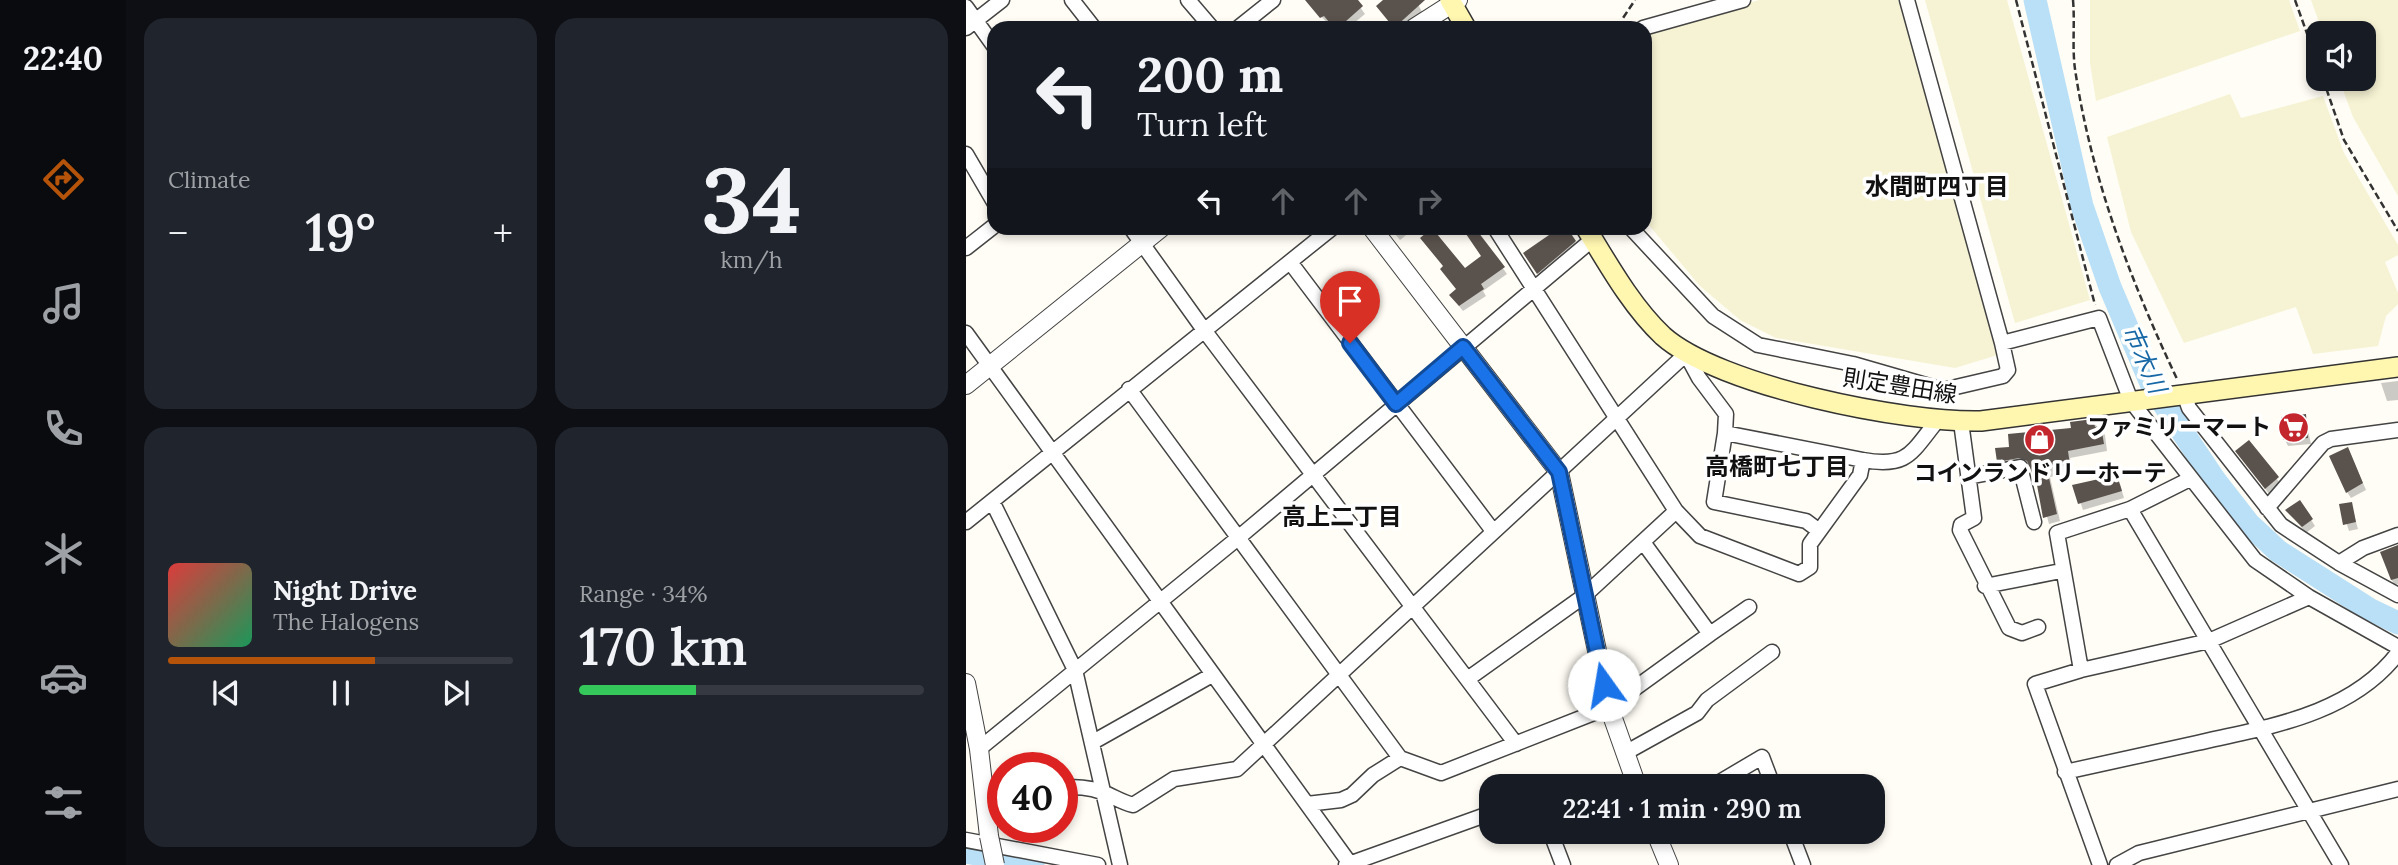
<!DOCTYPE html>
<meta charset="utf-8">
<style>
:root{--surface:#171b24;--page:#20242c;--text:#f1f3f6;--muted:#9ea1a6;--line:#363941;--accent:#b45309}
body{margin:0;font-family:Lora,"Noto Sans JP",serif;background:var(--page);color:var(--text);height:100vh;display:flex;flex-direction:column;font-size:26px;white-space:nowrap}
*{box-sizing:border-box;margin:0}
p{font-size:23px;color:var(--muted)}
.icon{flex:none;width:38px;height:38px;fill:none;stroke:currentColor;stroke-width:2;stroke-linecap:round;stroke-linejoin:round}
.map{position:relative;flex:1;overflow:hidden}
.details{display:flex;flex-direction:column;gap:18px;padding:18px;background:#0d0f14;width:840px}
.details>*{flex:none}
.guide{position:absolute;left:21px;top:21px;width:665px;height:214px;border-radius:21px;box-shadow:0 4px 10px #0003;background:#171b24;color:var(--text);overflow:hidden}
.fabs{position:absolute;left:1340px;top:21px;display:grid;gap:14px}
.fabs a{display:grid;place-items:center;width:70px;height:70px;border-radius:14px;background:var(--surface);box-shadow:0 4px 10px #0003;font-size:35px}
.speed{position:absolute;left:21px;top:752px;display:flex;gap:14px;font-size:35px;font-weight:700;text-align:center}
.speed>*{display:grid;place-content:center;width:91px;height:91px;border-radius:50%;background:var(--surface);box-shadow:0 4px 10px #0003;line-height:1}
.speed .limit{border:10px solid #d22;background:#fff;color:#111}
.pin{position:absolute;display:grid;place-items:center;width:60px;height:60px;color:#fff;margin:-72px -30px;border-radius:50% 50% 50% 0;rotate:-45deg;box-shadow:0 0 7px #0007}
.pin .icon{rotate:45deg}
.me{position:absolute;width:77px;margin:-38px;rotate:347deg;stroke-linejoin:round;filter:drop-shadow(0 0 5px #0008)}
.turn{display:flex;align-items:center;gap:24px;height:147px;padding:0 35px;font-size:32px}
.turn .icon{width:91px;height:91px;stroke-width:2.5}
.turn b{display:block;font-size:49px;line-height:60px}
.lanes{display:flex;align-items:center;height:66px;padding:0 35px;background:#0003;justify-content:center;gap:35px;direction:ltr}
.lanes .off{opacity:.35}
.big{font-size:52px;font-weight:600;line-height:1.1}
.details .tile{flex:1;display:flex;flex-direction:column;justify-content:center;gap:10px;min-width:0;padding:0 24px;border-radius:21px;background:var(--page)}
.details .dial{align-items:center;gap:0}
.dial b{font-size:91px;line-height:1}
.song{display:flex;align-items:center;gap:21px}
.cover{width:84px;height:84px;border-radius:10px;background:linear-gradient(135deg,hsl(0 70% 55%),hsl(150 70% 35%))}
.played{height:7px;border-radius:4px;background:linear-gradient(90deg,var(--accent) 60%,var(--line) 60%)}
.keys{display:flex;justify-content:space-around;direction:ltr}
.heat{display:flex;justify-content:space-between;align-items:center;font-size:38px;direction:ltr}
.charge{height:10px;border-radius:5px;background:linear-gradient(90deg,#34c759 34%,var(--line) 0)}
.details .tiles{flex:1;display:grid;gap:18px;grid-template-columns:repeat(2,1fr)}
.trip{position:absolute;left:513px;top:774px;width:406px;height:70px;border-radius:21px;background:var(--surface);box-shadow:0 4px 10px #0003;font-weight:600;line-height:70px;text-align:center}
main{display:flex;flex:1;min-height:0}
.menu{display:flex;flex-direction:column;width:126px;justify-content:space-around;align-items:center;background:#090b0e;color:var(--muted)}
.menu .icon{width:49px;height:49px}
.menu .selected{color:var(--accent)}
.menu b{font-size:32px;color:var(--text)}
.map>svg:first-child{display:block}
.farmland{fill:#f6f3d4}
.shadow{fill:#0003}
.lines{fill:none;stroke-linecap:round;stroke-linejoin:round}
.river{stroke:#b9e0f7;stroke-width:23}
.building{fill:#5a524d}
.minor-casing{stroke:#444;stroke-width:17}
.tertiary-casing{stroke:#444;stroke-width:20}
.secondary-casing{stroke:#333;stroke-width:22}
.path{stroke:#333;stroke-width:2.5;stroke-dasharray:7 3.5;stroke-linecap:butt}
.minor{stroke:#fff;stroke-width:14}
.tertiary{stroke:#fff;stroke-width:18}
.secondary{stroke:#fff6b0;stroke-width:19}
.tertiary-bridge-casing{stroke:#444;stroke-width:20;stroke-linecap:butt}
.tertiary-bridge{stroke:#fff;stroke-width:18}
.route-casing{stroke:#114b97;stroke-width:18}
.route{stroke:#1a73e8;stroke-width:12}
.labels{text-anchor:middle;stroke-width:7;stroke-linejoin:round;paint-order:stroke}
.street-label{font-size:23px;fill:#111;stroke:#fff}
.poi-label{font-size:23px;font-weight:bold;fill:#111;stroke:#fff;text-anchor:end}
.neighbourhood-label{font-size:24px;font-weight:bold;fill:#111;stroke:#fff}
.water-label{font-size:24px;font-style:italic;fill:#1768a6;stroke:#fff}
</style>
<main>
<nav class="menu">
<b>22:40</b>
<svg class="icon selected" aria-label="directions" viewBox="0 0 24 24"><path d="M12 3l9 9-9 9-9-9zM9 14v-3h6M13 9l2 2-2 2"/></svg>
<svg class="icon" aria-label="music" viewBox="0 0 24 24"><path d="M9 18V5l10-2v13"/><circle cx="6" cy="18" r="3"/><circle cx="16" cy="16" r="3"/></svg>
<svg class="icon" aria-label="phone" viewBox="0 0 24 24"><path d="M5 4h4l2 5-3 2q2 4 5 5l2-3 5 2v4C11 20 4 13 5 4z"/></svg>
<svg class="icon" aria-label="climate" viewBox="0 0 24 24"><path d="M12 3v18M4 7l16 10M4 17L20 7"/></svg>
<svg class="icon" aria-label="car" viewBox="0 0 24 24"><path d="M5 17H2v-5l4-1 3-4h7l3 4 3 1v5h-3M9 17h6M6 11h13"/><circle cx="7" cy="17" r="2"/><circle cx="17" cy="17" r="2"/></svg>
<svg class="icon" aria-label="filters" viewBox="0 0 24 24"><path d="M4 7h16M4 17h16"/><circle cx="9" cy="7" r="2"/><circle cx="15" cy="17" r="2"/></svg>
</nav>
<section class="details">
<div class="tiles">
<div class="tile"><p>Climate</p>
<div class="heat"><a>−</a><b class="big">19°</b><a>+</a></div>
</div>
<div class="tile dial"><b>34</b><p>km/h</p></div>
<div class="tile">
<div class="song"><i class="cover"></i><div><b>Night Drive</b><p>The Halogens</p></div></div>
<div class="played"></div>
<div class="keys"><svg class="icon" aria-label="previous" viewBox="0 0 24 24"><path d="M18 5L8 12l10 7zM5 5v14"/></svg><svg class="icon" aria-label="pause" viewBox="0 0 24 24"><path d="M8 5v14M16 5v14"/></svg><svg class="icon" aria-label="next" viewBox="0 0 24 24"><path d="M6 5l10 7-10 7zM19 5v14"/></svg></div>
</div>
<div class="tile"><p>Range · 34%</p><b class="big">170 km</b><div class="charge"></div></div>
</div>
</section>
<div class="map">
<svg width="1432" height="865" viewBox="0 0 1432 865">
<rect width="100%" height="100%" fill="#fffdf5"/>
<path class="farmland" d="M793,0h139l103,354 -46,14 -179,-30 -36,-18 -40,-34 -52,-62 -3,-4v-187z
M959,0h82l83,300 -75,23z
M1124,0h199l11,31 -204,70 -6,-38z
M1345,0h87v196l-45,-79 -14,-38h25v-46h-41z
M1264,94l11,24 82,-22 21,57 54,92v10l-13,7 13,31v11l-12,12 -8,30 -65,8 -17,-47 -112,36 -53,-111 -24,-95z"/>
<path class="shadow" d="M340,0h49l10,14 -17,14h-16z
M419,0h31l8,16 -13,12h-18l-9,-15z
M424,228h25l-15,12z
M503,228h9l-3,2 32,44 -24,17 3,5 -23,15 -8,-10 9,-31 19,-13z
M586,228h13l15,22 -37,31 -13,-19 21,-27 -3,-5z
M1432,381v19l-11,1 -6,-18z
M1339,416l6,28 -23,2 -3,-6z
M1126,421l13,14 2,16 -37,7 3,15 -23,4 10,44 -11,3 -11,-40 -9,-19 -27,3 -4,-7 13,-13z
M1282,443l36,45 -12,10 -34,-46z
M1385,455l15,35 -15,8 -4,-6z
M1154,484l4,14 -41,12 -8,-24z
M1334,502l15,24 -9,7 -18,-22z
M1385,504l7,25 -9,2 -8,-25z
M1432,551v33l-3,1 -4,-6z"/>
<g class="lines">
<path class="river" d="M1069,0l47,206 28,81 43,101 61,91 35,45 29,27 91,58 29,14
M0,852l67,13"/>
</g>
<path class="building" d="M339,0h53l5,6 -18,16 5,6h-16l-10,-12 -4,2z
M417,0h42l-31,28 -18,-22z
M466,228l33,40 16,-12 -15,-22 9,-6 30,39 -24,17 3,5 -25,17 -10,-11 7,-6 -16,-20 3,-3 -23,-28z
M578,228h23l9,13 -39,33 -14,-21 26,-18z
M1340,414l2,24 -25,2 -2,-23z
M1127,419l2,8 6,-1 3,18 -36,7 2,14 -23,4 10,45 -14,4 -6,-33 -10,-24 -8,-3 -22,4 -2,-14 14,-1 -1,-13 63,-6 -1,-6z
M1283,440l30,37 -14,12 -30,-38z
M1382,447l15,36 -17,10 -17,-37z
M1151,475l5,16 -44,13 -6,-19z
M1334,500l13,19 -11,8 -17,-17z
M1386,502l4,20 -13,3 -4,-21z
M1432,545v33l-7,2 -11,-28z"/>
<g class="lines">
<defs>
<path id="minor" d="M106,0l22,28
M222,0l24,28
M0,7l28,39
M0,28l36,-28
M272,28l35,-28
M677,28l100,-28
M0,154l28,48
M165,228l73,102 312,414
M665,228l82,88 45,29 95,19 90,26 60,-14 5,-6 -6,-27 -95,-343
M0,248l28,-22
M324,262l203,269
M0,333l385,532
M1036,343l97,-25 32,83 124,159 54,37 89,50
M163,389l271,369 41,15 168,-66 101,-73 -67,-92
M1218,394l5,14 92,117 58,38 59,32
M995,422l13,96 -13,7 -1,5 49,98 13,5 16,-6
M1002,477l52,-10 14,55
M26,501l83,169 45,195
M1301,508l56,-65 8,-4 67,-9
M1164,509l211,356
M710,511l24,25 99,38 11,-7v-23l50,-69 3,-15c45,8 48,-7 74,-39
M0,522l366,-294
M852,530l-12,-9 -92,-19 11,-69 138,27
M1373,563l24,-15 35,-13
M1019,586l76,-15
M744,634l39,-27
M1115,670l-24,-137 73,-24 60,-30
M503,678l115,-82 92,-85 -181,-283
M127,742l119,-67
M13,749l259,-211 355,-299
M659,753l72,-40 10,-13 65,-48
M1099,772c44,-10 88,-19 132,-29 70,-16 154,-28 201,-90
M747,786l49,-29 11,29
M96,787c14,0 27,0 40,5 11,4 19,10 31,13l41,-26 63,-10 449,-415 13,24 27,36 -1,19
M19,795l18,-2
M341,804l34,-4 11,-5 21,-20 27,-17
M584,831l13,34
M824,831l13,34
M0,840l132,25
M380,865l145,-52
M1134,865l-65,-181 46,-14 128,-29 100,-44
M1151,865l22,-12 259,-64"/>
<path id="tertiary" d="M448,28l44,-28
M406,228l187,244 50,235 28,79
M0,385l195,-157
M0,683l13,66 10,87
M689,831l14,34"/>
<path id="secondary" d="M484,0l16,28
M620,228c22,36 46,79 77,108 56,50 242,87 318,85l417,-54"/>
</defs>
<use href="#minor" class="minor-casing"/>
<use href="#tertiary" class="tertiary-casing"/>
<use href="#secondary" class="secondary-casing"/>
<path class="path" d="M1050,0l79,305
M1107,0c2,23 -1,47 2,69 16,109 56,213 103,312
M1329,0l24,67
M655,28l2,-10 12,-18
M1357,79l21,61 54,91"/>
<use href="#minor" class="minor"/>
<use href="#tertiary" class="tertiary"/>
<use href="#secondary" class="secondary"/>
<defs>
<path id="tertiary-bridge" d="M23,836l6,29"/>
</defs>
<use href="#tertiary-bridge" class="tertiary-bridge-casing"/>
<use href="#tertiary-bridge" class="tertiary-bridge"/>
</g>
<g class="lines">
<defs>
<path id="route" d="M384,343l46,61 67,-57 96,125 45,213"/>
</defs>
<use href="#route" class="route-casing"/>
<use href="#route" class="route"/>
</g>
<defs>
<symbol id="supermarket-disc" viewBox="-11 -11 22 22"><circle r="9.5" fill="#c4262e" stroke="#fff"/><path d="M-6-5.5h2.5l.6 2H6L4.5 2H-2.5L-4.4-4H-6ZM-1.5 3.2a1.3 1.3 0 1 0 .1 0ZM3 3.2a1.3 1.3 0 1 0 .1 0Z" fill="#fff"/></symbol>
<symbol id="shop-disc" viewBox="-11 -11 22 22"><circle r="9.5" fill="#c4262e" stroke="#fff"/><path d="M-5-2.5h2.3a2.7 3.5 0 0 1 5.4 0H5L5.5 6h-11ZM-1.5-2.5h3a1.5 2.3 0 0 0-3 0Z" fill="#fff"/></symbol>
</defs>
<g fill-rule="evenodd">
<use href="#supermarket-disc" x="1310" y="410" width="35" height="35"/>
<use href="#shop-disc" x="1056" y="422" width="35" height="35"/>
</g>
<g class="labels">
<g class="street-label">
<text transform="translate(934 386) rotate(9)" y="8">則定豊田線</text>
</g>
<g class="poi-label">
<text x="1305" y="435">ファミリーマート</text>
<text x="1074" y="481" text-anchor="middle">コインランドリーホーテ</text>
</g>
<g class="neighbourhood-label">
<text x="971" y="195">水間町四丁目</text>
<text x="811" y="475">高橋町七丁目</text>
<text x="376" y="525">高上二丁目</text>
</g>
<g class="water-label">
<text transform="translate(1178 359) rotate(66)" y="8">市木川</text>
</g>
</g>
</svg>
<div class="fabs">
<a><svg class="icon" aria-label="sound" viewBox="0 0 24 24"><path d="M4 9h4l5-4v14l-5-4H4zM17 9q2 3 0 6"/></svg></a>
</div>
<div class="speed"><div class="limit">40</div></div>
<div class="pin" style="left:384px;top:343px;background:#d93025"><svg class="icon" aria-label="arrive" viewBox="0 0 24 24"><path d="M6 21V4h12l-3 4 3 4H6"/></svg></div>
<svg class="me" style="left:638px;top:685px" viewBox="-20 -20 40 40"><circle r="19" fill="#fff"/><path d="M0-13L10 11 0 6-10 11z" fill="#1a73e8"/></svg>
<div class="trip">22:41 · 1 min · 290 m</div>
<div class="guide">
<div class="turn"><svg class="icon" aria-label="left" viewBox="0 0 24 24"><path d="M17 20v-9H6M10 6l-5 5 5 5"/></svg><div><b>200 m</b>Turn left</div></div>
<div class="lanes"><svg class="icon" aria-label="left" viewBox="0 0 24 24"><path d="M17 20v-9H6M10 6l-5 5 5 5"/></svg><svg class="icon off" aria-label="ahead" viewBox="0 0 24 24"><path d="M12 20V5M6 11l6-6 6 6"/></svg><svg class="icon off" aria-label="ahead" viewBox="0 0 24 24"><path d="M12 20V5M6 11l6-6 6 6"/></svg><svg class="icon off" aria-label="right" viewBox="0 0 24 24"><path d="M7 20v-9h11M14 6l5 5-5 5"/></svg></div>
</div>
</div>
</main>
